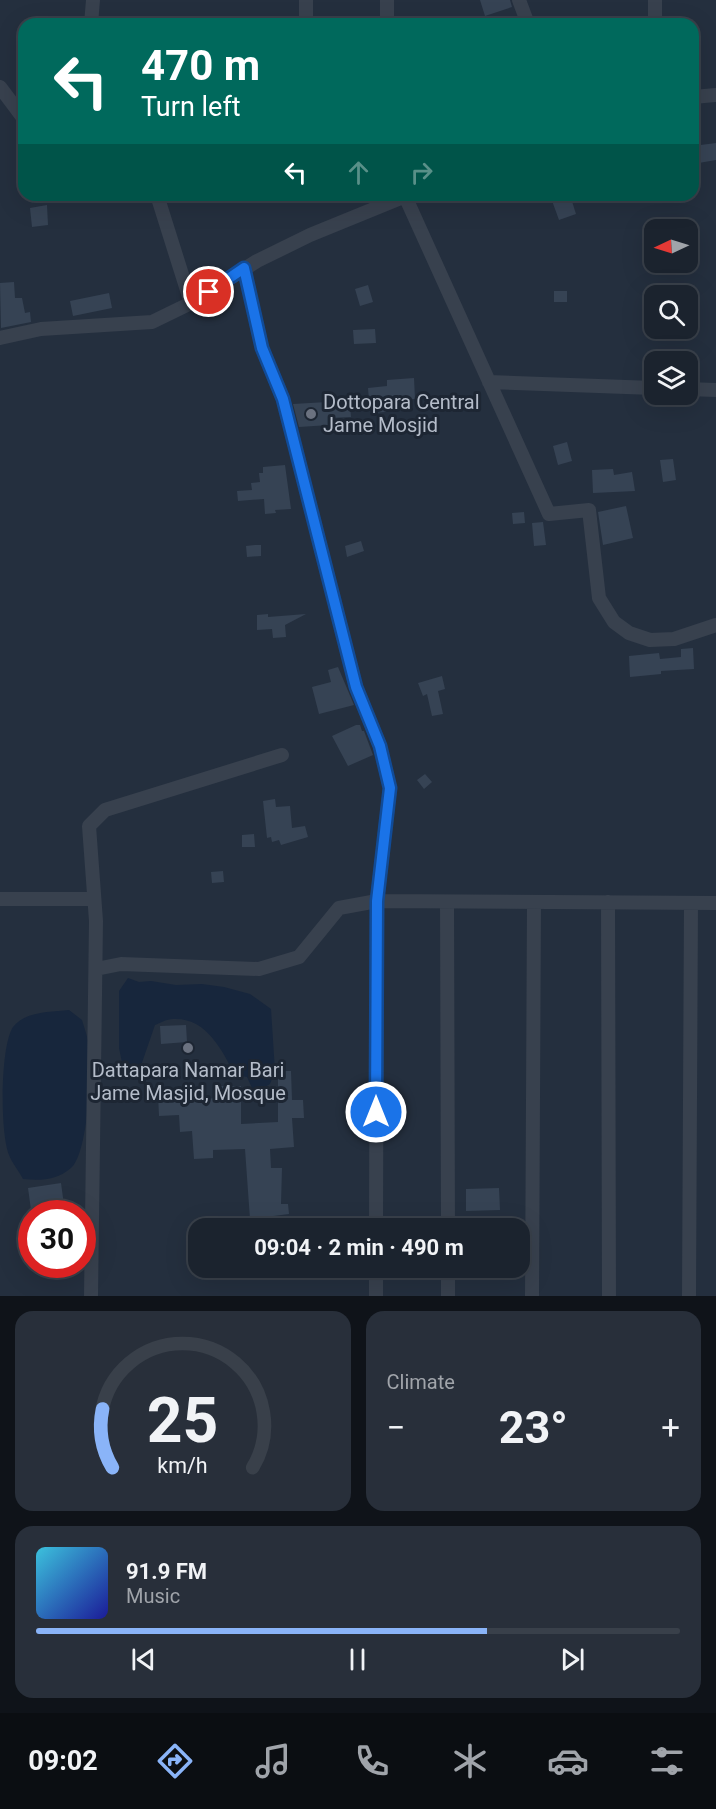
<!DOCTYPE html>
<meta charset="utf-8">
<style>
:root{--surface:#1b232e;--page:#282f3a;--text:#f1f3f6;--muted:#a0a4aa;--line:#39404a;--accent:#8ab4f8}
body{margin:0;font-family:Roboto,sans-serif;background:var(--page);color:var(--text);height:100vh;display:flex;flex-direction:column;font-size:22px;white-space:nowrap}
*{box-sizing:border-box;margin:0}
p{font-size:20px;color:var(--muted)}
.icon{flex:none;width:33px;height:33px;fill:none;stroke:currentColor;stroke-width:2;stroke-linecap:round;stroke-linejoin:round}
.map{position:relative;height:1296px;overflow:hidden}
.drawer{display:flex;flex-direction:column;gap:15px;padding:15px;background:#0f1319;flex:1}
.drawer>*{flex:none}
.hud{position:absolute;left:18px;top:18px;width:681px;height:183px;border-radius:18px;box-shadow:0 6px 24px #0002,0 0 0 2px var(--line);background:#00695c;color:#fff;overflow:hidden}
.needle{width:39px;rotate:266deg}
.controls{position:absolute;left:644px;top:219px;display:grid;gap:12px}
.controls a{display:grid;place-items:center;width:54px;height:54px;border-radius:12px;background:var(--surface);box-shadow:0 6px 24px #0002,0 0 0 2px var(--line);font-size:30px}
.speed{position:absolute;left:18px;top:1200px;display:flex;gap:12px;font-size:30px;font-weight:700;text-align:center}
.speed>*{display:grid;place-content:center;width:78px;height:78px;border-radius:50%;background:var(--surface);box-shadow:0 6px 24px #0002,0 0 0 2px var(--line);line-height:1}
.speed .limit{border:9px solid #d22;background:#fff;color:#111}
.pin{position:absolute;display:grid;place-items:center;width:51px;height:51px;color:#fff;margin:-26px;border:3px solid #fff;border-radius:50%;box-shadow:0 2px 6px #0007}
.me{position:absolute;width:66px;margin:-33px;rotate:0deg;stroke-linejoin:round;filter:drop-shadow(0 0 4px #0008)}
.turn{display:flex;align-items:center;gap:21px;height:126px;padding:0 24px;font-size:27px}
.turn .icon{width:78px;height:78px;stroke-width:2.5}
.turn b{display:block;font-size:42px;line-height:51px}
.lanes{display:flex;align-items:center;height:57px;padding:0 24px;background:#0003;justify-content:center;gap:30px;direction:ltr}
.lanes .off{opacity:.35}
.big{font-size:45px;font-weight:700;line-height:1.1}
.drawer .tile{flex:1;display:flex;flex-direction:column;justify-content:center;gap:9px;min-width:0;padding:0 21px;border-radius:18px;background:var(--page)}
.drawer .dial{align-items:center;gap:0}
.dial svg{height:156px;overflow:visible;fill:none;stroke:var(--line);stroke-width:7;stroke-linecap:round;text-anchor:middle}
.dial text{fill:var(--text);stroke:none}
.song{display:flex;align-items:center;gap:18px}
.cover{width:72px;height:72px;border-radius:9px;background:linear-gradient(135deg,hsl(190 70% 55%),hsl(240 70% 35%))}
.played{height:6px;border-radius:3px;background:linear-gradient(90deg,var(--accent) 70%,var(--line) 70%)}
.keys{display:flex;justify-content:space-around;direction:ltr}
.heat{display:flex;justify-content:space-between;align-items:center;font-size:33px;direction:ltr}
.drawer .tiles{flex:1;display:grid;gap:15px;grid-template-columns:1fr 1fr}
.tile:last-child{grid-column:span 2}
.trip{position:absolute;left:188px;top:1218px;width:342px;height:60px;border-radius:18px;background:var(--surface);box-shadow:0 6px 24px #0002,0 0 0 2px var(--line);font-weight:700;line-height:60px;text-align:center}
.tabs{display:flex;height:96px;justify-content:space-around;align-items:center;background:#0b0e12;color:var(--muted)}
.tabs .icon{width:42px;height:42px}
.tabs .current{color:var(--accent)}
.tabs b{font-size:27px;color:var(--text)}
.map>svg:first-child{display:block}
.water{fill:#17263c}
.building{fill:#364354}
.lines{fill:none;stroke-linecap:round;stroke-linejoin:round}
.minor{stroke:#38414e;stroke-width:14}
.route-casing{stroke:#114b97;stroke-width:15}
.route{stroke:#1a73e8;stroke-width:10}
.worship-dot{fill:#6b7280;stroke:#1d2633;stroke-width:2}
.labels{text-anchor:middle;stroke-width:6;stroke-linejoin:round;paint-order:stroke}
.poi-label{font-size:20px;fill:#b4bcc9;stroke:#1d2633;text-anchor:start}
</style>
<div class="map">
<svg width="716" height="1296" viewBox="0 0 716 1296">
<rect width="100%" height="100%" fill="#242f3e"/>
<path class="water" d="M128,978l11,4 12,-1 25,4 26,-1 22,3 26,7 21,15 4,62 -5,13 -10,6 -8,-2 -5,-11 -12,-2c-13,-25 -29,-58 -62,-56 -6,0 -13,4 -18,6l-19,55 -11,-3 -6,-29v-57z
M69,1010l13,10c3,10 7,21 8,32 1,22 -2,102 -19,116 -14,12 -30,13 -48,11 -4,-8 -11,-16 -14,-24 -9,-22 -9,-108 4,-128 12,-16 38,-15 56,-17z"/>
<path class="building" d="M480,0h30l2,7 -27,9z
M716,143v17l-23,4v-18z
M560,195h10l6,19 -17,6 -8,-22z
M47,205l1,20 -16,2 -2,-19z
M14,282l1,16h7l3,15 5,-1 1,10 -30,6 -1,-45z
M368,285l5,17 -13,4 -5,-17z
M554,291h13v11h-13z
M109,293l3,15 -39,8 -3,-15z
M375,329l1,14 -22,1 -1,-14z
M414,378l1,21 -30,2 1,11 -16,1 -2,-25 19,-2v-6z
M327,402l1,5 22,-2 1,12 -22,1v7l-30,2 -6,-23z
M567,442l5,19 -14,4 -5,-19z
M673,459l3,21 -13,2 -3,-22z
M285,465l6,44 -16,1 1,3 -11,1 -1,-15 -26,2 -1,-10 15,-1 -1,-7 9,-1 -1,-9h4v-6z
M613,469l1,6 18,-3 3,19 -42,2 -1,-23z
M626,506l7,32 -30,7 -5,-33z
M524,512l1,11 -12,1 -1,-11z
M543,522l3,23 -12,1 -2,-23z
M361,541l3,10 -17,6 -2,-11z
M255,545h6v11l-14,1 -1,-11z
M268,614v3l38,-3 -21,11 1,12 -13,1 -1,-9 -15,1v-15z
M693,648l1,21 -33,2v3l-31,3 -1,-21 30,-3 1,6 21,-2v-8z
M338,667l16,38 -35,9 -7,-27 19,-5 -3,-12z
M442,676l3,13 -7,2 5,23 -11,2 -5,-22 -4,2 -5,-13z
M356,725h4l2,6h2l9,24 -25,11 -16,-30z
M425,774l7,8 -8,7 -7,-9z
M275,799l1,8 14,-1 2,22 13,-2 3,11 -27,8 -2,-5 -7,2 -1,-5 -4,1 -4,-37z
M254,834l1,13h-13v-12z
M223,871l1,11 -12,1 -1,-11z
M186,1025l1,17 -26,2 -1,-18z
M278,1071h13l1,29h11l1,18h-12l2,29 -24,2 1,19h11l-1,36h7l1,10 -39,5 -5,-70 -32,1v8l-19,1 -2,-28 -12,1 -1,-17 -20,1 -1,-22 29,-1v7l31,-2v-12h23v38l37,-2z
M61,1183l3,22 -33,5 -3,-22z
M499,1188l1,22 -34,1v-22z"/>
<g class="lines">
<path class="minor" d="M306,0v24
M387,0v24
M519,0l9,24
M655,0v24
M91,24l2,-24
M0,87l24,32
M693,97l23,-2
M157,195l34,108
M405,196l144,318 40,-4 10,88 15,24 15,11 21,7 24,-1 42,-14
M244,268l18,80 21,51 73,288 24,59 10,42 -13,113 -1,327
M0,338l41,-9 111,-7 39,-19 66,-42 53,-26 98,-40
M489,382l165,6
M687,389l29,1
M0,899h94
M447,902l1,326
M608,902l1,394
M96,969l25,-5 138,5 40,-12 40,-49 38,-7 339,2
M448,1268v28
M91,1296l5,-375 -7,-95 16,-16 177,-55
M376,1296v-28
M532,1296l2,-394
M689,1296l2,-393"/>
</g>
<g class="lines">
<defs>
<path id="route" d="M209,292l35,-24 18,80 21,51 73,288 24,59 10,42 -13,113 -1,211"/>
</defs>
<use href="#route" class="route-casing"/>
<use href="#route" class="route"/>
</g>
<g class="worship-dot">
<circle cx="311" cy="414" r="6"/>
<circle cx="188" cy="1048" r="6"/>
</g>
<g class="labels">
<g class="poi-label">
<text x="323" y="409">Dottopara Central<tspan x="323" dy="23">Jame Mosjid</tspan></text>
<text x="188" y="1077" text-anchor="middle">Dattapara Namar Bari<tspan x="188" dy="23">Jame Masjid, Mosque</tspan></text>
</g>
</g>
</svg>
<div class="controls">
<a><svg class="needle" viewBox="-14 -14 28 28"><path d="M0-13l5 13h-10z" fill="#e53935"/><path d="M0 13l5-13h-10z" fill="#a0a4aa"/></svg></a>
<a><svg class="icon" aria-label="search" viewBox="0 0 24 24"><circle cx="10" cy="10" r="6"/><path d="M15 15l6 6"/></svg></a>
<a><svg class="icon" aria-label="layers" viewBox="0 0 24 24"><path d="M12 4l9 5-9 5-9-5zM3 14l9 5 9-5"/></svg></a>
</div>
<div class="speed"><div class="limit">30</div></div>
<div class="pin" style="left:209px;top:292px;background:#d93025"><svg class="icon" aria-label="arrive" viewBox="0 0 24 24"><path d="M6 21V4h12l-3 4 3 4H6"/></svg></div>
<svg class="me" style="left:376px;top:1112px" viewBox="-20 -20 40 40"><circle r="17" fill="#1a73e8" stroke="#fff" stroke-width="3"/><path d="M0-11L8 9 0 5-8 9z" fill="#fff"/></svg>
<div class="trip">09:04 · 2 min · 490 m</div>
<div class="hud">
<div class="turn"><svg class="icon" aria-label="left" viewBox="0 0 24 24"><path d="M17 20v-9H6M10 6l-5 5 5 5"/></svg><div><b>470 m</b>Turn left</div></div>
<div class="lanes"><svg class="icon" aria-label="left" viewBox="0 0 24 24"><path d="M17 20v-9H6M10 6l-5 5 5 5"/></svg><svg class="icon off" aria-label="ahead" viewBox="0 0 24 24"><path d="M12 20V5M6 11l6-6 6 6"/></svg><svg class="icon off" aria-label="right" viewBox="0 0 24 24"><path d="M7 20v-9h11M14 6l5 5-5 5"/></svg></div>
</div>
</div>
<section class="drawer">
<div class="tiles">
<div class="tile dial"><svg viewBox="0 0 100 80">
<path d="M14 69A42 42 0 1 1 86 69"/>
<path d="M14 69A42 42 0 0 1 9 39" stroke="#8ab4f8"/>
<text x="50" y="56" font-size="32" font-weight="700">25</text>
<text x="50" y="72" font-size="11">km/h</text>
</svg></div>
<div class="tile"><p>Climate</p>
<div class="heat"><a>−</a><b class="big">23°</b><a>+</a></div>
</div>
<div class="tile">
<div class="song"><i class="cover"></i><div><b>91.9 FM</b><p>Music</p></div></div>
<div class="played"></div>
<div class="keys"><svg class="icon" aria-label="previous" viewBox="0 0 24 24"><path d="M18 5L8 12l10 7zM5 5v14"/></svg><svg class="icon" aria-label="pause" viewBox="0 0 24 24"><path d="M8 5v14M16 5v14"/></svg><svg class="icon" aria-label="next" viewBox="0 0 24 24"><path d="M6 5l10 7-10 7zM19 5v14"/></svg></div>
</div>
</div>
</section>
<nav class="tabs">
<b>09:02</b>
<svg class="icon current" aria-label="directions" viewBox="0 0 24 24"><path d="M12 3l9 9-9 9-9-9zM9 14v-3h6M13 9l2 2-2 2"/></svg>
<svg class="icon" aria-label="music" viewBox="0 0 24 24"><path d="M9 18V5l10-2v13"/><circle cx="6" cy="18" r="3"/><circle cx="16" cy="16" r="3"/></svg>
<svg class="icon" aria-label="phone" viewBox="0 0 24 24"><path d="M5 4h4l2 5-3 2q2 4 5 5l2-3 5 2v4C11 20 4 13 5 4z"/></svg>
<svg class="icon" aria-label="climate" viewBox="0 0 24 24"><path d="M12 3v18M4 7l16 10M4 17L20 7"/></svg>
<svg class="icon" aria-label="car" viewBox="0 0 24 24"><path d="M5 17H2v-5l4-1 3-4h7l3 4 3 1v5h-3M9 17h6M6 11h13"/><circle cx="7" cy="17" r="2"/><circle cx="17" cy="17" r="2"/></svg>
<svg class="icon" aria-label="filters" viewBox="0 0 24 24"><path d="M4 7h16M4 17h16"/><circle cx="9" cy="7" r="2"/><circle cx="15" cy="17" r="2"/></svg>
</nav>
